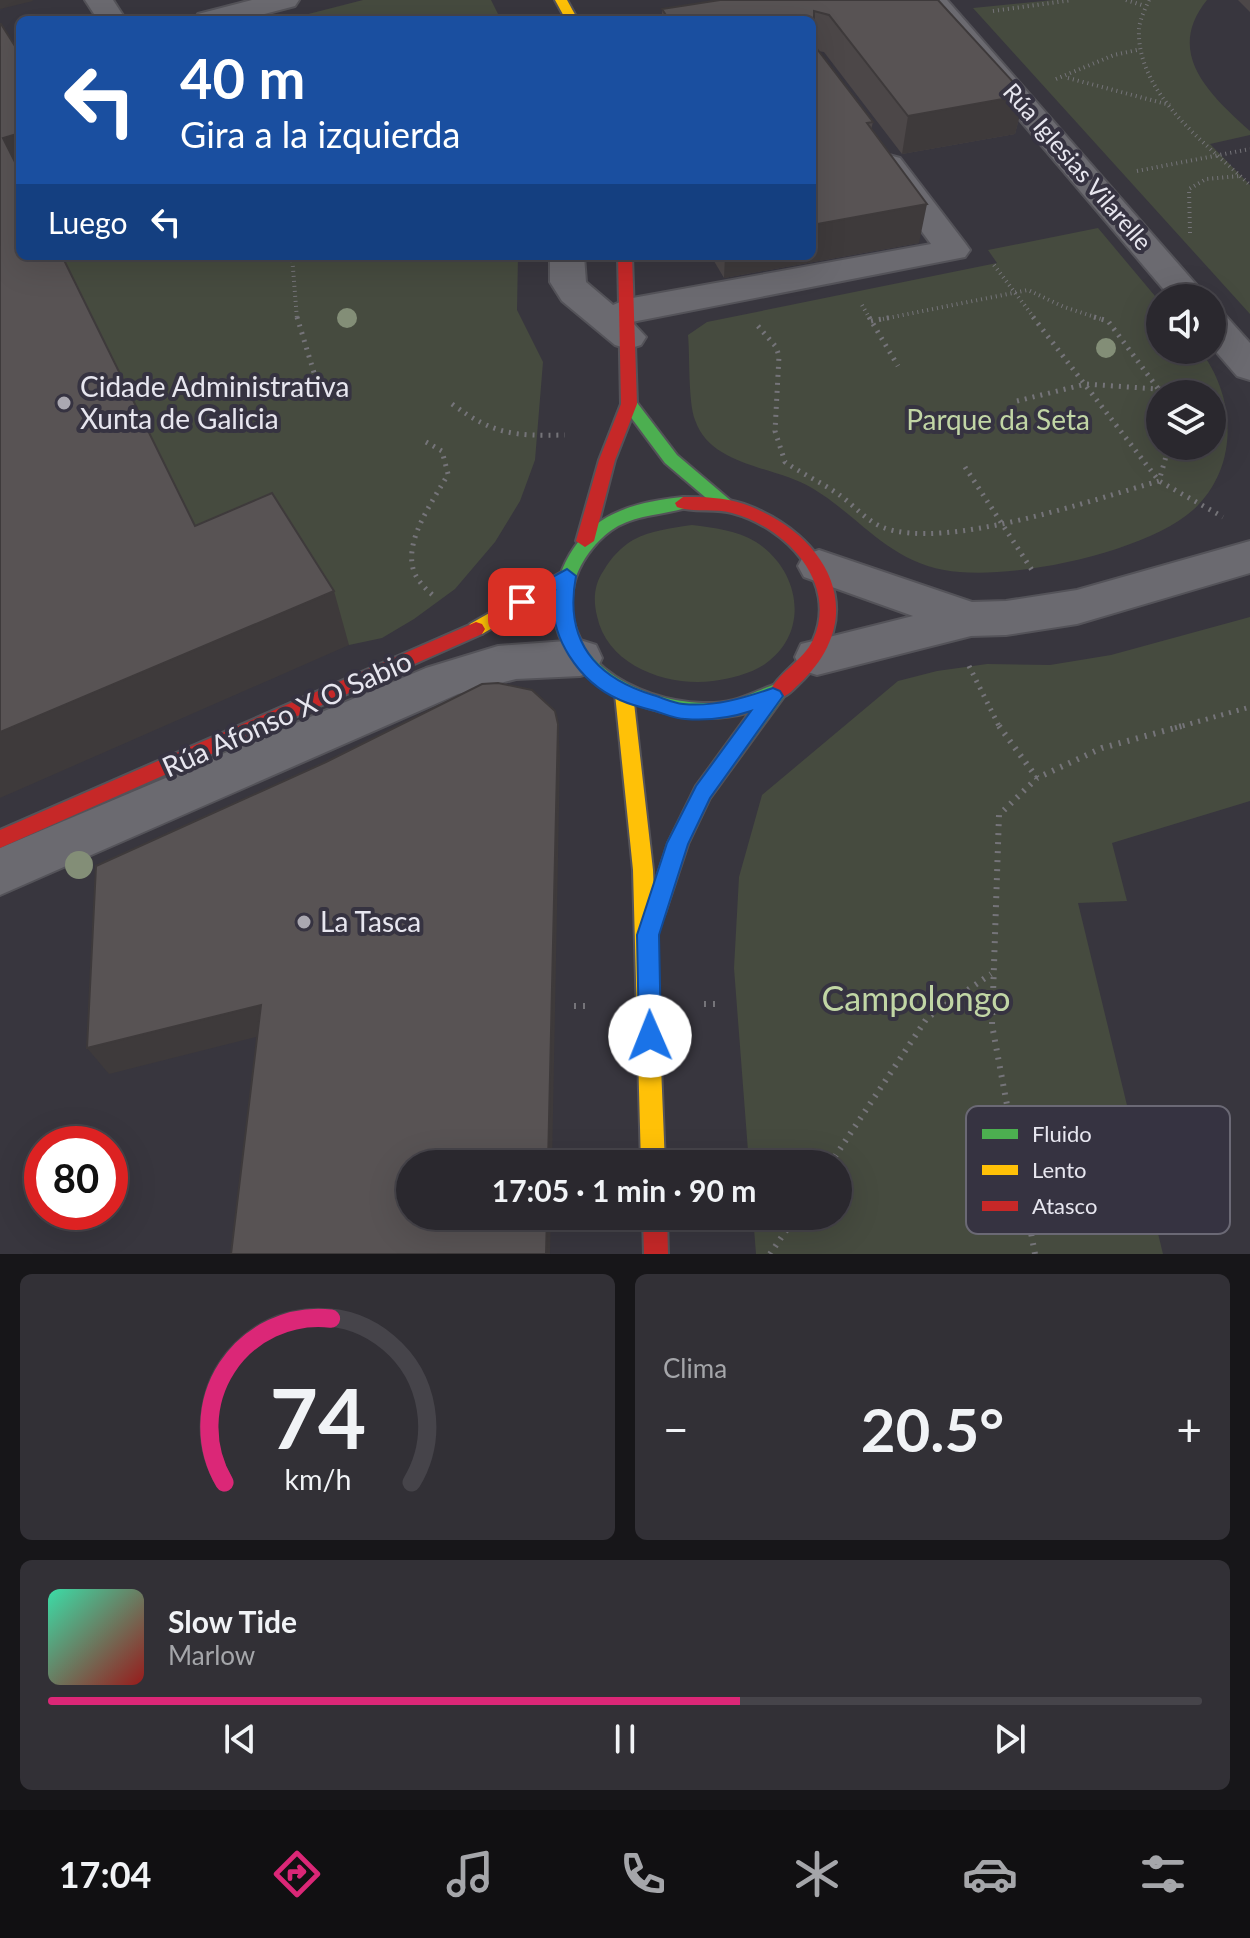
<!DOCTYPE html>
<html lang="es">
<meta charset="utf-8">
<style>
:root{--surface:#2a282e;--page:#323036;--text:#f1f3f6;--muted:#a5a6aa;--line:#46444a;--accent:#db2777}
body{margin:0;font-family:Lato,sans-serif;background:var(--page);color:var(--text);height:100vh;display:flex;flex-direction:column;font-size:30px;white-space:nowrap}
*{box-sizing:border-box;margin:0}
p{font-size:26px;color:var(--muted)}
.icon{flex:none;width:44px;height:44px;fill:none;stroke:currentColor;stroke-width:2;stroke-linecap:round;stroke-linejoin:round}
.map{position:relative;height:1254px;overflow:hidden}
.drawer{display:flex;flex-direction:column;gap:20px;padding:20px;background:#171619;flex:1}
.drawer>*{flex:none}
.banner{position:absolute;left:16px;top:16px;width:800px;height:244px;border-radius:12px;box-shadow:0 8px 32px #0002,0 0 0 2px var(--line);background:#1a4fa0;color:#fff;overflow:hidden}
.tools{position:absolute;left:1146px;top:284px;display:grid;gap:16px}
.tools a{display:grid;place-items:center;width:80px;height:80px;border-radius:50%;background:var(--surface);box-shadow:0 8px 32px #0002,0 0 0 2px var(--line);font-size:40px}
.speed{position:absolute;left:24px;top:1126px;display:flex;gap:16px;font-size:40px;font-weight:700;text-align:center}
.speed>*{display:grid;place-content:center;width:104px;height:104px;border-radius:50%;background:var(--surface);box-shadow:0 8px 32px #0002,0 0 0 2px var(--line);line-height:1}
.speed .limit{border:12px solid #d22;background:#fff;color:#111}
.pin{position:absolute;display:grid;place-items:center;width:68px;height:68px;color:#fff;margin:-34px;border-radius:16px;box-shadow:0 4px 12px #0006}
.me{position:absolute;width:88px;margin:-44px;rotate:359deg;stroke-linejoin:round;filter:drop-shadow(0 0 6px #0008)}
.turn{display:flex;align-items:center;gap:28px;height:168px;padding:0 32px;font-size:36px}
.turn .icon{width:104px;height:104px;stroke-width:2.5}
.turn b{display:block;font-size:56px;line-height:68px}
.then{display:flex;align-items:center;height:76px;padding:0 32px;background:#0003;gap:16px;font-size:30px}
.big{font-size:60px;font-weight:700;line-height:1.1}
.drawer .tile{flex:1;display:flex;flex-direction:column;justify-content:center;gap:12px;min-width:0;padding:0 28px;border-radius:12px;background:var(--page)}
.drawer .dial{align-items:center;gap:0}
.dial svg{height:208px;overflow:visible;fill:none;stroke:var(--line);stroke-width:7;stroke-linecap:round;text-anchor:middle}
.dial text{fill:var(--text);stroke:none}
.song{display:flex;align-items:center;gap:24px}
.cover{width:96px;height:96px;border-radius:12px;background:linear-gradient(135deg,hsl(160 70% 55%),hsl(0 70% 35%))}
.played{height:8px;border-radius:4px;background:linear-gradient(90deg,var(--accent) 60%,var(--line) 60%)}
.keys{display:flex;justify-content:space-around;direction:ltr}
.heat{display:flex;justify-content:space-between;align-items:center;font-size:44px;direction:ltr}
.drawer .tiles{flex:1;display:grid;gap:20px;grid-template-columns:1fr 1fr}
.tile:last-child{grid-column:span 2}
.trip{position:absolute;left:396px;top:1150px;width:456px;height:80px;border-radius:40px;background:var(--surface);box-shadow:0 8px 32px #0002,0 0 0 2px var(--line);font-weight:700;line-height:80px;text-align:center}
.tab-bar{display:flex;height:128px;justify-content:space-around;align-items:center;background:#111012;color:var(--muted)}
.tab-bar .icon{width:56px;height:56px}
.tab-bar .active{color:var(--accent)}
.tab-bar b{font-size:36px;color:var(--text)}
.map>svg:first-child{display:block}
.green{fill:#464b3f;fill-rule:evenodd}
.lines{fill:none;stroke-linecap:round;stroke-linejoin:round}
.street-casing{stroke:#545359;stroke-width:4}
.fast-casing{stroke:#545359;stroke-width:4}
.slow-casing{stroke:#545359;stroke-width:4}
.jam-casing{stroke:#545359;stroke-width:4}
.path-far2{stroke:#757479;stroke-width:4;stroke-dasharray:1 4;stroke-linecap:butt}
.path-far1{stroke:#757479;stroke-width:5;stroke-dasharray:2 6;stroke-linecap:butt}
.path{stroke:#757479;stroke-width:6;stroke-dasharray:2 7;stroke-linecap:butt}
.street{fill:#6b6a70;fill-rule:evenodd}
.fast{fill:#4caf50;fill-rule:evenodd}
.slow{fill:#ffc107;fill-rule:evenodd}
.jam{fill:#c62828;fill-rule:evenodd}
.tree{fill:#838e77}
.wall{fill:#4c4748}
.shaded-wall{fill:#3e3a3b}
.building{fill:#585354;stroke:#3e3a3b;stroke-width:2}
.route{fill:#1a73e8;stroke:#114b97;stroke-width:2}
.poi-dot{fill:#aaa8b1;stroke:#363341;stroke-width:3}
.labels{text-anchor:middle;stroke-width:8;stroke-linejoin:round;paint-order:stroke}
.far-street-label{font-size:24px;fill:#e7e6ef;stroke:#363341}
.poi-label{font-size:28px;fill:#e7e6ef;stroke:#363341;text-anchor:start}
.park-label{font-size:28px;fill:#c1d6a5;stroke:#363341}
.street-label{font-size:28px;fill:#e7e6ef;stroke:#363341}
.near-park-label{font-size:34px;fill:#c1d6a5;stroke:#363341}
.key{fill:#363341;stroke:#6b6975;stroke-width:2}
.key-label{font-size:22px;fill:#e7e6ef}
</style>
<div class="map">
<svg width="1250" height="1254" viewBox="0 0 1250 1254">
<rect width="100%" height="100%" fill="#38363e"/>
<path class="green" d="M363,0h128l10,20h-216z
M1053,0h154c-43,53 3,95 43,131v4l-40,9 40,41v129l-277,-306z
M1098,228l62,74v48h40c36,47 40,117 -7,160 -48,43 -186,72 -249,60 -58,-11 -85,-54 -132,-82 -36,-22 -101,-21 -117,-68 -7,-18 -5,-64 -7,-85l19,-13 290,-59 -9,-13zM1160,394h52v52h-52z
M56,256h462l-1,54 26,52 -8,98 -15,41 -25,41 -40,47 -41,30 -32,19 -33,7 -134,-64z
M692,525c22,3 45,5 64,17 44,28 55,90 9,122 -15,10 -34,14 -52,17 -45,6 -106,-15 -116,-65 -4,-16 -3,-32 7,-46 7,-12 17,-23 29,-30 19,-10 39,-12 59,-15z
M1250,617v184l-138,42 15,58 -49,2 85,351h-407l-3,-38h85v-52h-89l-15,-196 5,-91 23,-82 136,-114 39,-10 50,-7 63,1 61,-10z"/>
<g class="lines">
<defs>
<path id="street" d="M85,0h28l13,20h-28z
M252,0h47l-4,6 -54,14h-47l4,-6z
M918,0h29l261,298h-37z
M889,155l11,3 65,85 5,7 -5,7 -333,65 14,15 -5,8 -13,4 -13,-4 -53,-44 -12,-19v-26h34l2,26 27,23 14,-6 304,-55 -58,-79 5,-7z
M1212,311l13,4 25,28v37l-13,-4 -25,-29z
M1250,541v32l-173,51 -71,11 -35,1 -154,39 -16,-5 -6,-13 6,-13 112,-28 -109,-39 -6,-11 6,-11 15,-5 153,52 34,-1 71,-11z
M580,640l16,5 6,13 -6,13 -16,5 -64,3 -58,15 -458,201v-47l426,-180 72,-22z"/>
<path id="fast" d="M629,399l6,1 42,55 53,45 2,4 -2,4h-12l-53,-45 -44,-59z
M683,497l8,6 -2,4c-24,8 -48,7 -71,19 -19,11 -35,31 -42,51 -24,79 59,124 127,126 34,1 46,-10 76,-20l7,3 2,5 -78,107 -22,46 -23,69 -3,7 -7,3 -7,-3 -3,-7 23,-70 28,-57 54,-74c-34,10 -68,7 -102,-4 -57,-19 -110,-64 -89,-129 7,-23 22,-45 42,-58 24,-16 54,-21 82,-24z"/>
<path id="slow" d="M555,0h12l11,20h-12z
M567,569l9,7 -3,5 -91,53h-12l-3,-5 3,-5z
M624,686l7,3 2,5 20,176 12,294h-24l-8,-294 -18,-176 2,-5z"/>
<path id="jam" d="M618,256h14l5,148 -22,56 -21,81 -9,6 -9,-6 23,-81 22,-56z
M683,497c20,0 41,0 61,7 84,30 129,112 54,181 -8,8 -14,15 -26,11l-2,-5c10,-20 33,-30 43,-51 26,-58 -28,-113 -81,-127 -18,-5 -38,0 -55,-6l-2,-4z
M476,622l6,2 3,5 -3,5 -482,214v-18z
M643,1216h24l1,38h-24z"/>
</defs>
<use href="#street" class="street-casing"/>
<use href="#fast" class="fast-casing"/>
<use href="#slow" class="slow-casing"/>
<use href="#jam" class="jam-casing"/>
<path class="path-far2" d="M1126,0l19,6
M1149,0c-4,9 -9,19 -10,29 -3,65 69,116 111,156
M993,11l79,-11
M1068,78l102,27
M1056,79l58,-24 23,-5
M1137,171l113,-22
M1190,233l-1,-44 17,-10 34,-3
M292,256l5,63
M994,265l41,54
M862,305l8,14
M883,319l145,-29 36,17 37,12"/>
<path class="path-far1" d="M297,317l18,59
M869,317l29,49
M1033,317l126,164 64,36
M1094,317l14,4 54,73
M871,321l22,-4
M758,326l18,21 3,9 -4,75 10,31c17,12 36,20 53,32 15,10 27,26 44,33 61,25 213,-28 277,-46l10,-35
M1017,401l69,-17 127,9
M452,404c42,31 62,32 113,31
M426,442l16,9 6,23c-14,26 -47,69 -33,100 5,10 13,17 21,24
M965,467l67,103
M969,666l31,62
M1175,728l75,-21"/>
<path class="path" d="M999,726l38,52
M704,1004h14
M574,1006h18
M830,1164l97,-146 64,-44
M770,1254l26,-38
M1035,1254l-43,-229 7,-210 38,-37 65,-30 80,-22"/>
<use href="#street" class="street"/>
<use href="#fast" class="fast"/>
<use href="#slow" class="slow"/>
<use href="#jam" class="jam"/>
</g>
<g class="tree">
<circle cx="347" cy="318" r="10"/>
<circle cx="1106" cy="348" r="10"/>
<circle cx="79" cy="865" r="14"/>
</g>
<path class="wall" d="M938,0l87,95 -10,39 -113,20 -78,-102 -6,-1 55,71 -2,8 48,113 -195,35 -13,-22h101v-236h-150v-11z
M1238,0h12v12z"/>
<path class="shaded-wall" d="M0,0h32l1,1 -33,8z
M1025,95l-10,39 -113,20 6,-38z
M20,133v46l-17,-41z
M927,204l-8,39 -195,35 1,-22h87v-31z
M334,591l15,54 -349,153v-66z
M558,724l2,33 -8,407h-4z
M261,1005l15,27 -167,42 -22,-26z
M547,1216h4l-1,38h-4z"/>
<path class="building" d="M720,0h218l87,95 -117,21 -79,-101 -15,-4v34l59,77 -6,1 60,81 -115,21v-205h-143l-7,-11z
M0,24h1l19,30v79l-17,5 17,34v84h42l133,270 77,-33 62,98 -334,141z
M498,683l34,7 23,21 3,13 -10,440h-138v52h137l-1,38h-315l30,-249 -174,43 9,-182 230,-104 156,-78z"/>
<path class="route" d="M567,569l9,7c-12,63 18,101 77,119 10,3 20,8 30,9 32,3 61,-6 90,-16l7,3 3,5 -73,102 -22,46 -29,91 2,101 -3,8 -8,3 -8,-3 -3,-8 -2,-101 30,-92 29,-57 55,-75c-21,7 -43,10 -66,8 -10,0 -20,-5 -30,-8 -12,-3 -24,-6 -35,-11 -40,-17 -74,-65 -65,-109l-33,18 -9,-7 3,-5z"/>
<g class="poi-dot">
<circle cx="64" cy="403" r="8"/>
<circle cx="304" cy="922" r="8"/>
</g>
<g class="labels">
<g class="far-street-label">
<text transform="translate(1077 167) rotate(49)" y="8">Rúa Iglesias Vilarelle</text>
</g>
<g class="poi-label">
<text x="80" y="397">Cidade Administrativa<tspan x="80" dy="32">Xunta de Galicia</tspan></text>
<text x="320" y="932">La Tasca</text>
</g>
<g class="park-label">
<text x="998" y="430">Parque da Seta</text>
</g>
<g class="street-label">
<text transform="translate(287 714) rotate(-24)" y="10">Rúa Afonso X O Sabio</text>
</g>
<g class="near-park-label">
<text x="916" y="1011">Campolongo</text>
</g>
</g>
<rect x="966" y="1106" width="264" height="128" rx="12" class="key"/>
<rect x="982" y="1129" width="36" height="10" fill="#4caf50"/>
<rect x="982" y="1165" width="36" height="10" fill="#ffc107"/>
<rect x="982" y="1201" width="36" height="10" fill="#c62828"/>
<g class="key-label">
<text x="1032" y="1142">Fluido</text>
<text x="1032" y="1178">Lento</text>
<text x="1032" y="1214">Atasco</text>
</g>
</svg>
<div class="tools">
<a><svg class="icon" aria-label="sound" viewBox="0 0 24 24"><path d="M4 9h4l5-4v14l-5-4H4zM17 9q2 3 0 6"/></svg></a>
<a><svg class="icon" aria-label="layers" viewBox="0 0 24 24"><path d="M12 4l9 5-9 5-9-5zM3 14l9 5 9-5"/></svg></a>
</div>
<div class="speed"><div class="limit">80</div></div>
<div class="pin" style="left:522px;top:602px;background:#d93025"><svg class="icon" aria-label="arrive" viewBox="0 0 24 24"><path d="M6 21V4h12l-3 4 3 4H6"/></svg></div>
<svg class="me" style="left:650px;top:1036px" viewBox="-20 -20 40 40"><circle r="19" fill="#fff"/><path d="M0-13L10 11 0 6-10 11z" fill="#1a73e8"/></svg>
<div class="trip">17:05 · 1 min · 90 m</div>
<div class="banner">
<div class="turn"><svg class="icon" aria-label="left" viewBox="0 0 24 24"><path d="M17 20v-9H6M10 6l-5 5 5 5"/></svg><div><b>40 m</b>Gira a la izquierda</div></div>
<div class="then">Luego<svg class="icon" aria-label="left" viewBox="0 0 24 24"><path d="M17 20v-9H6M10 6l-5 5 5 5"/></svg></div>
</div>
</div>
<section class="drawer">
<div class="tiles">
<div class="tile dial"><svg viewBox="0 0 100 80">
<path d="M14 69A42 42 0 1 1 86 69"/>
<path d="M14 69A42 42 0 0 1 55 6" stroke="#db2777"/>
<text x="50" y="56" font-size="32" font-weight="700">74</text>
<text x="50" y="72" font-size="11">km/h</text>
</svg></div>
<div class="tile"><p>Clima</p>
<div class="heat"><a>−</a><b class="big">20.5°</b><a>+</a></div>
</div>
<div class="tile">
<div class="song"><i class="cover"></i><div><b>Slow Tide</b><p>Marlow</p></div></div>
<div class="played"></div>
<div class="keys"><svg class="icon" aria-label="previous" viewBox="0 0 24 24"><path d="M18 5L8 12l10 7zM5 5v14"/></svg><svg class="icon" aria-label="pause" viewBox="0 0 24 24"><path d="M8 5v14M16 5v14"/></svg><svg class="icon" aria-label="next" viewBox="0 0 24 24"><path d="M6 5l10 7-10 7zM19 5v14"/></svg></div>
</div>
</div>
</section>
<nav class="tab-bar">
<b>17:04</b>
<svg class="icon active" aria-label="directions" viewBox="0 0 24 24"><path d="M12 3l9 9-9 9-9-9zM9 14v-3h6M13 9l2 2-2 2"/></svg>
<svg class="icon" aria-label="music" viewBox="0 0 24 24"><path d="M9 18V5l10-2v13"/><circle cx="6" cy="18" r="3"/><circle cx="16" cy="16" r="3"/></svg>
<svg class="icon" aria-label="phone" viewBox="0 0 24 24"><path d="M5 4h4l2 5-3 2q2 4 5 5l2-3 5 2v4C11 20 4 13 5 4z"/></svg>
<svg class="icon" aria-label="climate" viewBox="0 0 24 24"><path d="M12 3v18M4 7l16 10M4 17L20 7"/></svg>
<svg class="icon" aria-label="car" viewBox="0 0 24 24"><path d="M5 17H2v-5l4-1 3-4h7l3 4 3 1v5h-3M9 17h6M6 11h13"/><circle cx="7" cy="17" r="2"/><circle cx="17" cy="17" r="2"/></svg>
<svg class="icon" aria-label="filters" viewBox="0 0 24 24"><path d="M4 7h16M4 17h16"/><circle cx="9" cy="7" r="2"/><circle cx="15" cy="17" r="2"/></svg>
</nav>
